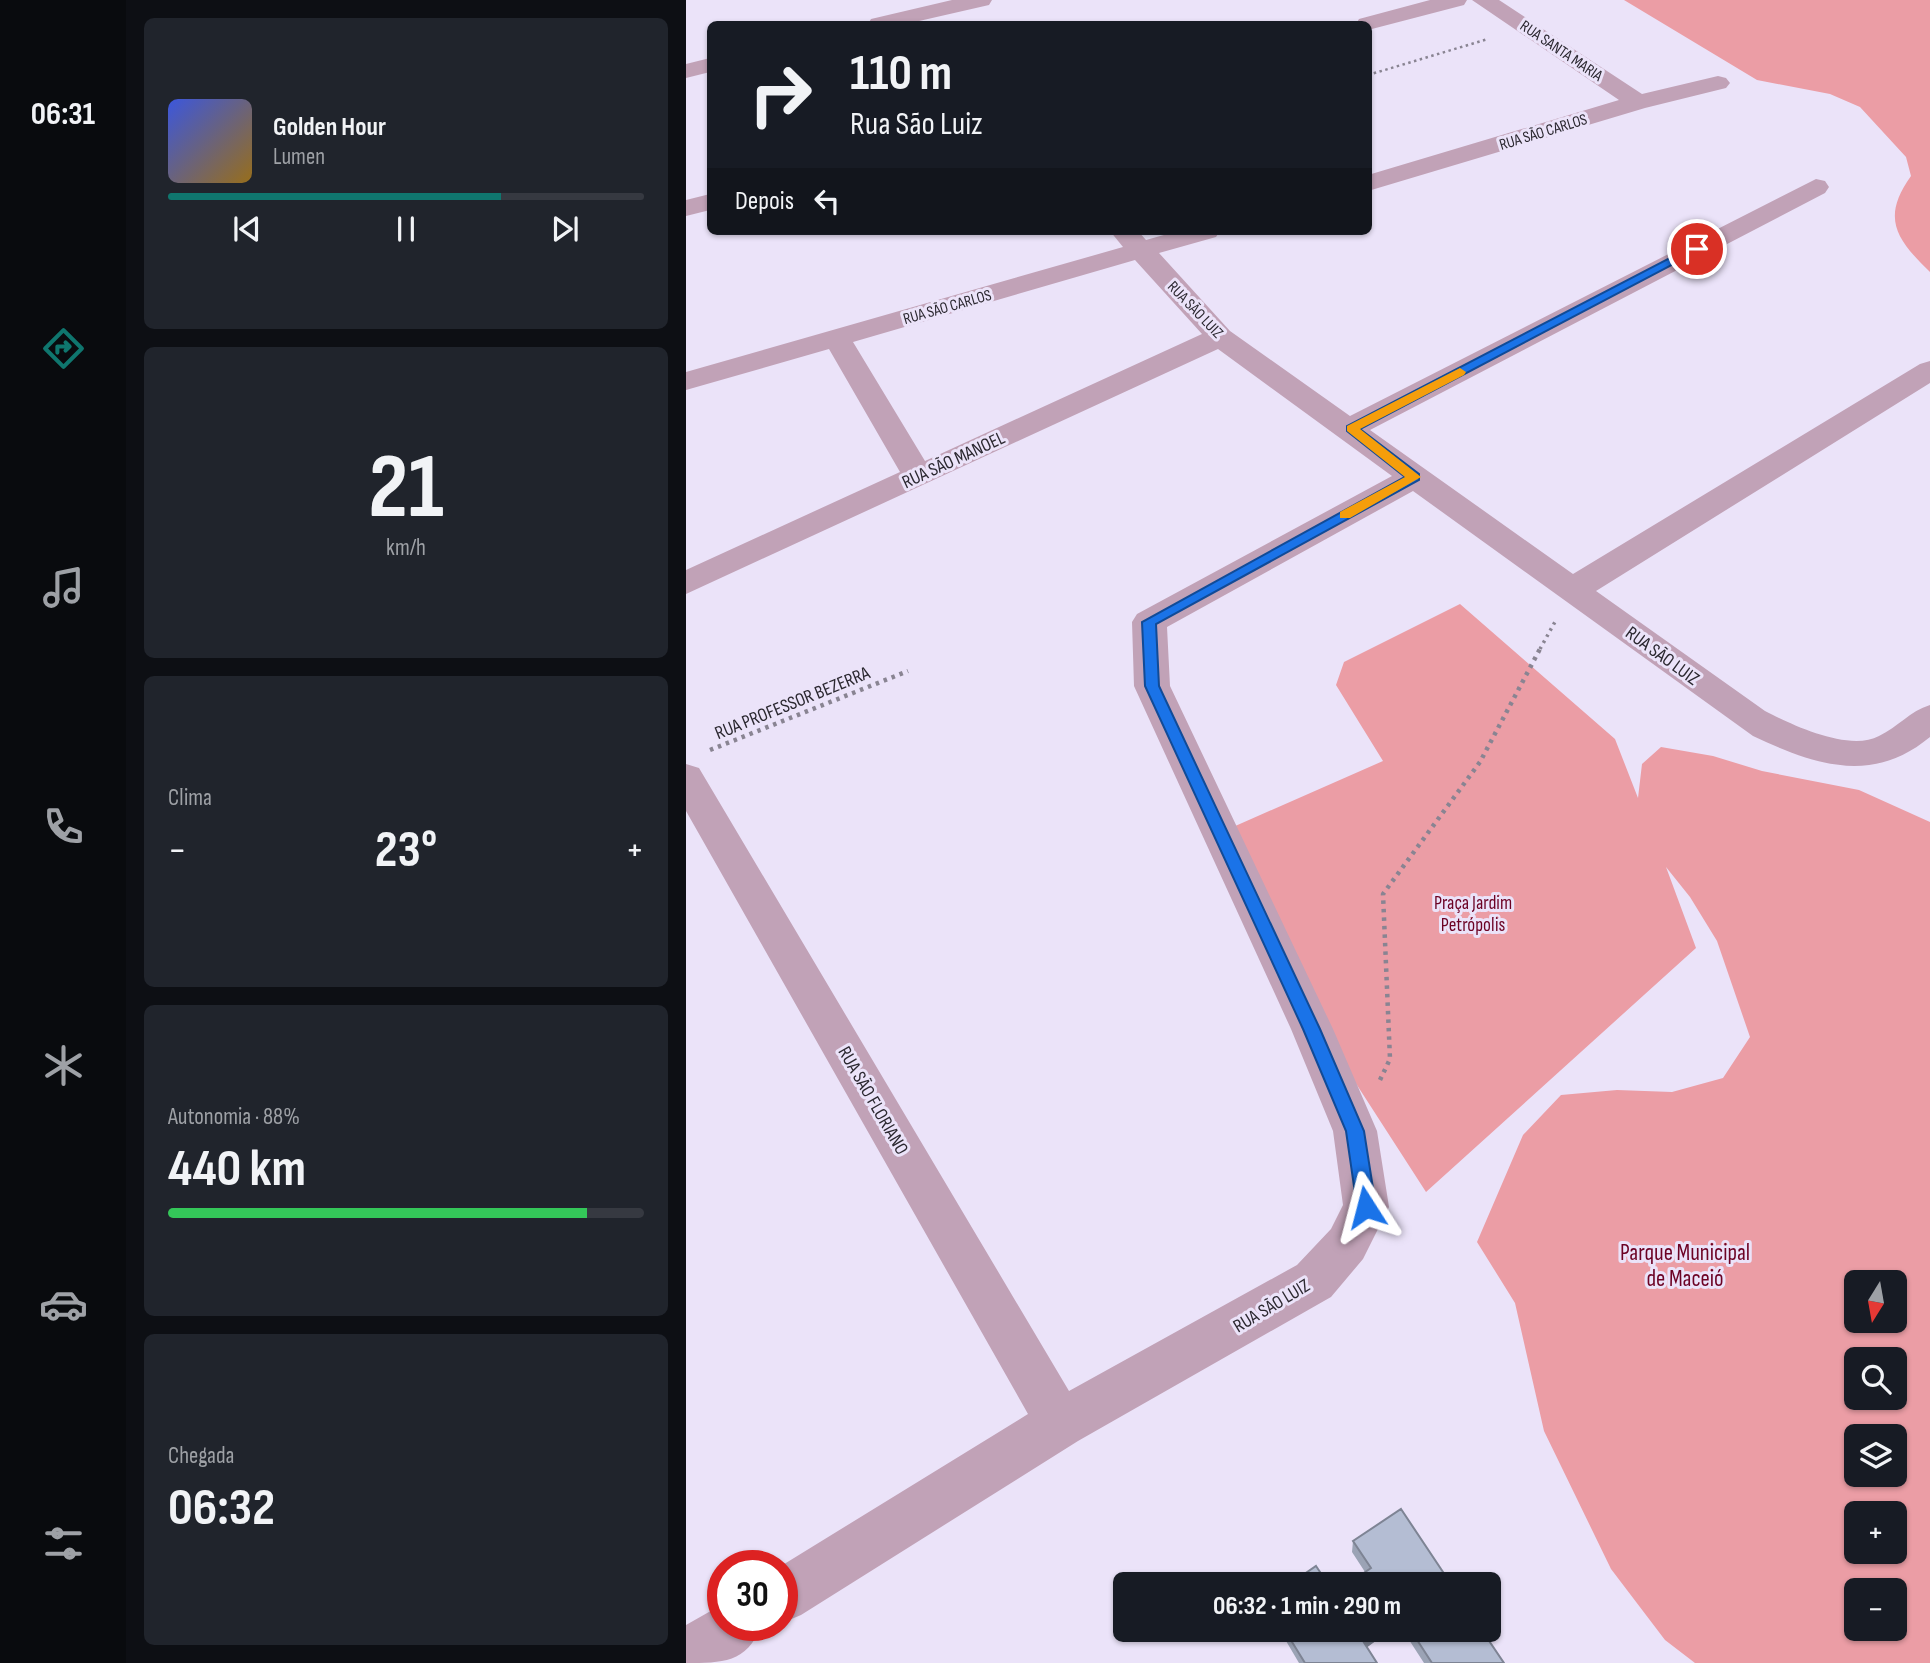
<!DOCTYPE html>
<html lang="pt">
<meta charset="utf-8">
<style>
:root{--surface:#171b24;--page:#20242c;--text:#f1f3f6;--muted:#9ea1a6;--line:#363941;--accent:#0f766e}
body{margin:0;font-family:"Sofia Sans Condensed",sans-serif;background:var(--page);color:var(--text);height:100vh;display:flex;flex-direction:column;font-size:26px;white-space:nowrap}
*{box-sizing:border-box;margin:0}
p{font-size:23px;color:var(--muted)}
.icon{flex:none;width:38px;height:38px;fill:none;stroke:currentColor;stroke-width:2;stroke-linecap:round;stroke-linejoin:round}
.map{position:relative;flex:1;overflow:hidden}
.panel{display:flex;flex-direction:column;gap:18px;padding:18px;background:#0d0f14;width:560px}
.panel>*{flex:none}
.hud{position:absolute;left:21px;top:21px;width:665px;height:214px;border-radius:10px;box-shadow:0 2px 5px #0004;background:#171b24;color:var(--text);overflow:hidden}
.needle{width:46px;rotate:191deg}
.fabs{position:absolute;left:1158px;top:1270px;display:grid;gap:14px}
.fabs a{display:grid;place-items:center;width:63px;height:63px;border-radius:10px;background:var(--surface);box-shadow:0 2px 5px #0004;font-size:35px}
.speed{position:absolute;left:21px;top:1550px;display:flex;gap:14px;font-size:35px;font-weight:700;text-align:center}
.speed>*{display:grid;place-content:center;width:91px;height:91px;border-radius:50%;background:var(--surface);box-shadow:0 2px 5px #0004;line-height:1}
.speed .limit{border:10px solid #d22;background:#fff;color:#111}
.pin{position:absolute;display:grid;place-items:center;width:60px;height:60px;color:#fff;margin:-30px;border:4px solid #fff;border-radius:50%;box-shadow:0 2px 7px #0007}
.me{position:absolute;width:77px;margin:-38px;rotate:351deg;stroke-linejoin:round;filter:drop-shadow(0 0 5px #0008)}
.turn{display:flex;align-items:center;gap:24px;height:147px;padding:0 28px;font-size:32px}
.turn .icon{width:91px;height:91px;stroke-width:2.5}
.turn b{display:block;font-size:49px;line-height:60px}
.then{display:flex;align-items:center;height:66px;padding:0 28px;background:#0003;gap:14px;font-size:26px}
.big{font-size:52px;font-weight:700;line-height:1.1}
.panel .card{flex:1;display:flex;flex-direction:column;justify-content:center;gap:10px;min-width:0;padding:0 24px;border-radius:10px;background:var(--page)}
.panel .dial{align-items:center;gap:0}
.dial b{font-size:91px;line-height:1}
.song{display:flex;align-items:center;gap:21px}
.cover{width:84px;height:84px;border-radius:10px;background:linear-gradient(135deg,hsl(230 70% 55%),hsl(40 70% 35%))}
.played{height:7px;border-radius:4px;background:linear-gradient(90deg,var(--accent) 70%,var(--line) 70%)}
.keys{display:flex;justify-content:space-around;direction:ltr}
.heat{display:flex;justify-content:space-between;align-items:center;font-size:38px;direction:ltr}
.charge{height:10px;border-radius:5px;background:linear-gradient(90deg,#34c759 88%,var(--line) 0)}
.trip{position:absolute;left:427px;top:1572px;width:388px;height:70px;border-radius:10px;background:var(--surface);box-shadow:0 2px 5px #0004;font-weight:700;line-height:70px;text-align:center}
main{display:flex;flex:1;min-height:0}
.menu{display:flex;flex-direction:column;width:126px;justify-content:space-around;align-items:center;background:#090b0e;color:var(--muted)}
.menu .icon{width:49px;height:49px}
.menu .current{color:var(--accent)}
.menu b{font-size:32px;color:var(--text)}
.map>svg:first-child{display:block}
.green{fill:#eb9da5;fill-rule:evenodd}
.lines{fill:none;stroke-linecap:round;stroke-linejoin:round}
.path-far2{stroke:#898492;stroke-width:2.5;stroke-dasharray:2.5 3.5;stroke-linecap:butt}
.path-far1{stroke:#898492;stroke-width:3.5;stroke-dasharray:2.5 4.5;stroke-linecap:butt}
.path{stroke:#898492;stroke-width:4.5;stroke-dasharray:3.5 5;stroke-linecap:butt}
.street{fill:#c1a2b7;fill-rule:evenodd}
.wall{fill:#9ba3b5}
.shaded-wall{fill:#7e8494}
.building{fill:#b4bdd3;stroke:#7e8494;stroke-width:2}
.route{fill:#1a73e8;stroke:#114b97;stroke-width:2}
.slow{fill:#f59e0b}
.labels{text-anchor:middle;stroke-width:6;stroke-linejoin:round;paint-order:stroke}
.far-street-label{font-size:16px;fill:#2b2830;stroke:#ebe3f9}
.street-label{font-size:19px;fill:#2b2830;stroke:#ebe3f9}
.park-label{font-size:19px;fill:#6c0224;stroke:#ebe3f9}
.near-park-label{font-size:23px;fill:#6c0224;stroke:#ebe3f9}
</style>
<main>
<nav class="menu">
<b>06:31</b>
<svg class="icon current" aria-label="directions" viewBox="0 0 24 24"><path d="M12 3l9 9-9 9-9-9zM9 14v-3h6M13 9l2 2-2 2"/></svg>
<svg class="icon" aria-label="music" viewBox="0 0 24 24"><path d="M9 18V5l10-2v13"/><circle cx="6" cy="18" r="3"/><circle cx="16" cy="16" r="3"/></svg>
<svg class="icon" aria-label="phone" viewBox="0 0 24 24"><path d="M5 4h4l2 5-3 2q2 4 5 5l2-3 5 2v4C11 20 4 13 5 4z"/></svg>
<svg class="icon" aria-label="climate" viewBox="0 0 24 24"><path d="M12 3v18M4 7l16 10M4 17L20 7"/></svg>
<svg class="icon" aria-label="car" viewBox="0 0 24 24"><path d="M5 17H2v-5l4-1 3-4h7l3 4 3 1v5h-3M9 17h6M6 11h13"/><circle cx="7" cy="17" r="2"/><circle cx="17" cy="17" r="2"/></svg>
<svg class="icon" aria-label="filters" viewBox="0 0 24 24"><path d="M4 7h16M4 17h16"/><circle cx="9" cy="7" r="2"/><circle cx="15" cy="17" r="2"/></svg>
</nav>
<section class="panel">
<div class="card">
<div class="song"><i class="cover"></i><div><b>Golden Hour</b><p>Lumen</p></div></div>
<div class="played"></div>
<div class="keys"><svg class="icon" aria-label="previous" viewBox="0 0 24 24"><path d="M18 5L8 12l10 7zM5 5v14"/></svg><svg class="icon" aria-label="pause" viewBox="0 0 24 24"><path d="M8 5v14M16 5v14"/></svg><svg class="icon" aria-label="next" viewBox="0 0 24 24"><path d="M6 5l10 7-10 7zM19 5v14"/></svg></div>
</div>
<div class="card dial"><b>21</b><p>km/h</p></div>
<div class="card"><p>Clima</p>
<div class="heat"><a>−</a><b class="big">23°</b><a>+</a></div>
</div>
<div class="card"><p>Autonomia · 88%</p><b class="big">440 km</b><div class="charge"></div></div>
<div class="card"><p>Chegada</p><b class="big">06:32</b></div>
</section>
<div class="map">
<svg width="1244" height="1663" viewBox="0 0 1244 1663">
<rect width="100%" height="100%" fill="#ebe3f9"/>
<path class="green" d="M938,0h306v272c-34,-33 -49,-54 -19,-96l-5,-19 -46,-50 -30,-13 -73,-14z
M774,604l155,135 23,59 4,-34 19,-17 52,9 49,15 97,19 71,32v841h-235l-30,-23 -54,-71 -67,-138 -29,-128 -38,-61 46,-107 38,-40 56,-5 55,2 51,-14 27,-41 -33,-96 -27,-44 -24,-30 30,81 -270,244 -71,-110 -122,-255 150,-66 -47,-76 8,-23zM1171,1283h38v38h-38zM1171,1360h38v38h-38zM1171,1437h38v38h-38zM1171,1514h38v38h-38zM1171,1591h38v38h-38z"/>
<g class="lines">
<path class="path-far2" d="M682,75l120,-36"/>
<path class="path-far1" d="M854,649l16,-29"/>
<path class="path" d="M24,750l198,-79
M694,1080l10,-21 -7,-165 97,-132 61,-115"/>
<path class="street" d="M266,0h40l-3,5 -83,19h-38l3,-5z
M744,0h37l-3,5 -96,25v-6h-12l3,-5z
M786,0h27l143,94 76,-18 8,2 4,5 -4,5 -81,20 -277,83v-16l251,-75z
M24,58v14l-24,6v-14z
M1130,179l9,2 4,6 -4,6 -455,237 203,144 347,-210 10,-3v22l-334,208 169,120c27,14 84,41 114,25 19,-9 31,-25 51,-31v32c-58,48 -115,28 -177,-1l-340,-245 -246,136 3,59 163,343 44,102 12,76 -26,52 -32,38 -253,144 -277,174 -19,8 -1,-57 247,-152 -342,-603v-47l13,4 370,623 228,-126 34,-36 12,-24 -10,-74 -42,-102 -157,-343 -2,-64 5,-8 255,-138 -174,-127 -532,245v-24l214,-98 -71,-123 -143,41v-18l437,-125 -13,-16h28l8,9 32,-9h42l-4,6 -57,16 71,78 120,85zM449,260l67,74 -277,127 -72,-119z
M24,194v16l-24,6v-16z
M37,1604v22h38c-14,37 -39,37 -75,37v-38z"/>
</g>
<path class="wall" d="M667,1541l98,43 -86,-12 -13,-20z
M593,1629h113l-25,18 10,16h-78z
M716,1629h79l23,34h-80z"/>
<path class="shaded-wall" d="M693,1629h13l-30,22 1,-10z"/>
<path class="building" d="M715,1509l50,75h-103l23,-16 -18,-27z
M630,1566l12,18h-38z
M598,1629h95l-16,12 14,22h-72z
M724,1629h71l23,34h-72z"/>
<path class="route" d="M1007,246l9,3 -342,180 59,45v6l-263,144 3,62 161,343 44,102 12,76 -3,6 -7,3 -6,-3 -3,-6 -11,-76 -43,-102 -158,-343 -3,-64 263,-145 -58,-46v-5z"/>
<path class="slow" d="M774,368l6,4 -2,3 -104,54 61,48 -71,41h-10v-6l65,-35 -58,-46v-5z"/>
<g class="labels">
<g class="far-street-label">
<text transform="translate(876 50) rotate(34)" y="6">RUA SANTA MARIA</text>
<text transform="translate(857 131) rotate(-17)" y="6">RUA SÃO CARLOS</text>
<text transform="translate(261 306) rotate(-16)" y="6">RUA SÃO CARLOS</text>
<text transform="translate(510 309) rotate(46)" y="6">RUA SÃO LUIZ</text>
</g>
<g class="street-label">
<text transform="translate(267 459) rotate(-25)" y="7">RUA SÃO MANOEL</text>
<text transform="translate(977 655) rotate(36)" y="7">RUA SÃO LUIZ</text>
<text transform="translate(106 702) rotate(-22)" y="7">RUA PROFESSOR BEZERRA</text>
<text transform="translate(188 1100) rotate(60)" y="7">RUA SÃO FLORIANO</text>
<text transform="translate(585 1305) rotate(-31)" y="7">RUA SÃO LUIZ</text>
</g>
<g class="park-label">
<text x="787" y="909">Praça Jardim<tspan x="787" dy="22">Petrópolis</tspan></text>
</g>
<g class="near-park-label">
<text x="999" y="1260">Parque Municipal<tspan x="999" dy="26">de Maceió</tspan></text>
</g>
</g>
</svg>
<div class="fabs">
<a><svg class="needle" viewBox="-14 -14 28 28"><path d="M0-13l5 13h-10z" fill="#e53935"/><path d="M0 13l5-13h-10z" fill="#9ea1a6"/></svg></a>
<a><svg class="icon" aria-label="search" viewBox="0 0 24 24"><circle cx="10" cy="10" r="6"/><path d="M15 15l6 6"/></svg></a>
<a><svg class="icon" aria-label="layers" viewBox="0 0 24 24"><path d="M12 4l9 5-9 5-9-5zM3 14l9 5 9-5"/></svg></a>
<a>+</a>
<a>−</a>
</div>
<div class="speed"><div class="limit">30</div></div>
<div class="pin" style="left:1011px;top:249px;background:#d93025"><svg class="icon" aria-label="arrive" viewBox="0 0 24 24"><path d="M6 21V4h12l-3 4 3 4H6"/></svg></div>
<svg class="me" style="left:680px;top:1207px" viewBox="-20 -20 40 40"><path d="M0-17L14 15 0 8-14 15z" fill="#1a73e8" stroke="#fff" stroke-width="4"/></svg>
<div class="trip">06:32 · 1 min · 290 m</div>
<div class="hud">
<div class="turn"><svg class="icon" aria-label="right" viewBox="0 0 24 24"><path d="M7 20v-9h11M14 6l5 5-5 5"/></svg><div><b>110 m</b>Rua São Luiz</div></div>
<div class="then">Depois<svg class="icon" aria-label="left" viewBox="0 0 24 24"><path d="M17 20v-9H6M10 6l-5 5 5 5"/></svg></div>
</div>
</div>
</main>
